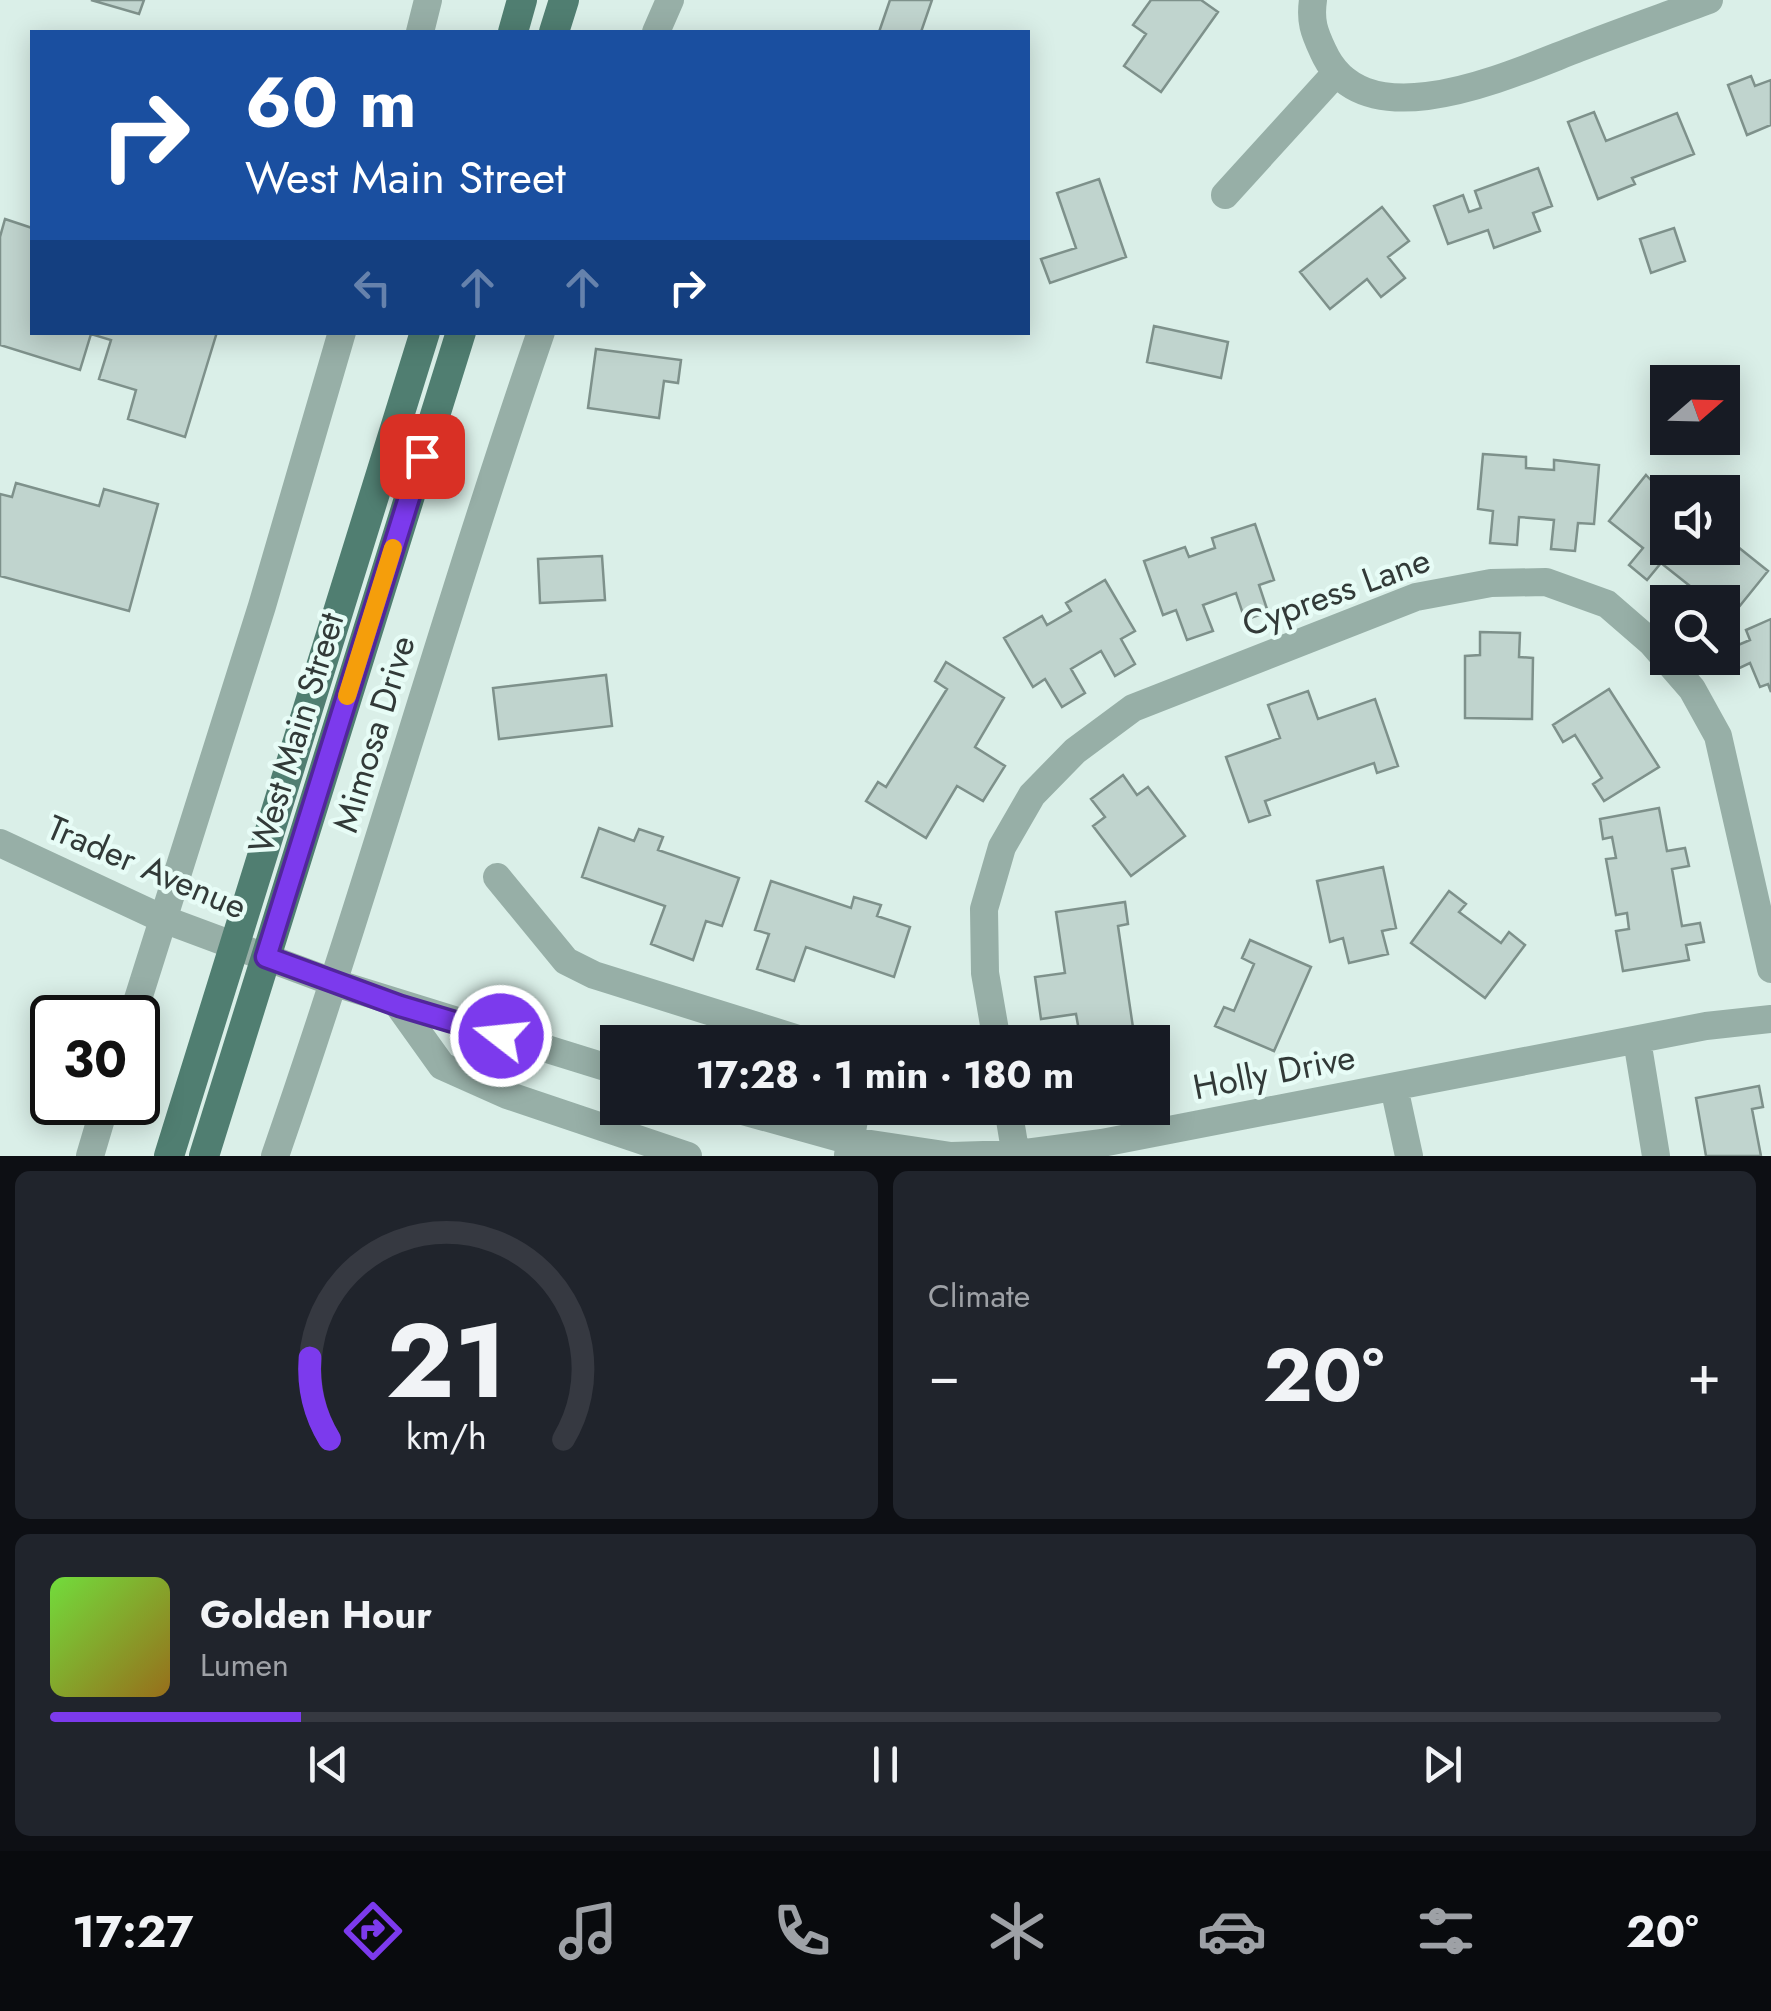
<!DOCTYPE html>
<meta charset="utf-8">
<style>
:root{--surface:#171b24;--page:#20242c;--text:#f1f3f6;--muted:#9ea1a6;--line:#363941;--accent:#7c3aed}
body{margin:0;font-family:Jost,sans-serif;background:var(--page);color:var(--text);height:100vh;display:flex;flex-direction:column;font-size:38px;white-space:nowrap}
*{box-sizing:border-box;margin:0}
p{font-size:32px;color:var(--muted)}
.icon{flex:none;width:55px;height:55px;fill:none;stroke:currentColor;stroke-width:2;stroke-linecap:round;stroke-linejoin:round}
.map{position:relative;height:1156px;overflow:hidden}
.panel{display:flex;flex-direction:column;gap:15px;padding:15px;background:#0d0f14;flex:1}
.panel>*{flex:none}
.hud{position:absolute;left:30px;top:30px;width:1000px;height:305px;border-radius:0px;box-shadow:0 5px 25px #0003;background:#1a4fa0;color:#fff;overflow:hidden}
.needle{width:65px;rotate:70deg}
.tools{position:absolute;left:1650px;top:365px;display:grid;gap:20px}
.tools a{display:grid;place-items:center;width:90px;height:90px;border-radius:0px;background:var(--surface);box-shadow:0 5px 25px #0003;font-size:50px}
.speed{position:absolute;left:30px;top:995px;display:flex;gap:20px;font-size:50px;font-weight:700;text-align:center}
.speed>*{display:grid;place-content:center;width:130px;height:130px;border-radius:50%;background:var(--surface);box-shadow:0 5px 25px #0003;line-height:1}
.speed .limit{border:5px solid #111;border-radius:15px;background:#fff;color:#111}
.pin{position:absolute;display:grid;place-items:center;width:85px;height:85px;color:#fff;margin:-42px;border-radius:20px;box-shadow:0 5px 15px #0006}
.me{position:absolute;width:110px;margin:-55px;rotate:286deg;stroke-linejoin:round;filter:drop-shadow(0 0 8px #0008)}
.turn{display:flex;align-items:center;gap:35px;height:210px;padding:0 50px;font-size:45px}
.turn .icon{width:130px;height:130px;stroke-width:2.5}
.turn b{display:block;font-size:70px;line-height:85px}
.lanes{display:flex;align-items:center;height:95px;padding:0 50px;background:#0003;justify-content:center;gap:50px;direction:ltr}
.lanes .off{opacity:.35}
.big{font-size:75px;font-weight:700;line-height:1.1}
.panel .card{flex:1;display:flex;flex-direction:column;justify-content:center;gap:15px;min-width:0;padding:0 35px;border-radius:15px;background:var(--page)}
.panel .dial{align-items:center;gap:0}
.dial svg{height:260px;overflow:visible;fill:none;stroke:var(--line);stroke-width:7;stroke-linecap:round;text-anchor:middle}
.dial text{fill:var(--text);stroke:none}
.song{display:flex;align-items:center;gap:30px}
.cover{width:120px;height:120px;border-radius:15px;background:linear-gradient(135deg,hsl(100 70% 55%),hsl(40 70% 35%))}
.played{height:10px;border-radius:5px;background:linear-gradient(90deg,var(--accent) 15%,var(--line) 15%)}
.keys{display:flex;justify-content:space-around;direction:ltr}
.heat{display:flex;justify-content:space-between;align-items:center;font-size:55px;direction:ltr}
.panel .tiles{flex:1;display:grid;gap:15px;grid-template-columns:1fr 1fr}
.card:last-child{grid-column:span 2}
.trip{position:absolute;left:600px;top:1025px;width:570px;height:100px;border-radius:0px;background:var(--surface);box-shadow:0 5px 25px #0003;font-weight:700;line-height:100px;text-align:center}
.tabs{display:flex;height:160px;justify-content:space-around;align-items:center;background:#090b0e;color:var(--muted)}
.tabs .icon{width:70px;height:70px}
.tabs .active{color:var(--accent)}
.tabs b{font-size:45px;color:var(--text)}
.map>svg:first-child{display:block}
.building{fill:#c0d4ce;stroke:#7e918b;stroke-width:2.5}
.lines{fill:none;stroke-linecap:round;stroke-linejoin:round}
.minor{stroke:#97afa7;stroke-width:28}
.major{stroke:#507e71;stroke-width:30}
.route-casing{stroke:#51269a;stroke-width:25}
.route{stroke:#7c3aed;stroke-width:18}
.slow{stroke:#f59e0b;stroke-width:18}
.labels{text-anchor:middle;stroke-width:9;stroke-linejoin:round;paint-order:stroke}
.street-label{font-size:35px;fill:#323a38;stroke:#e7fcf6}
</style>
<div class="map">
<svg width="1771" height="1156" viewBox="0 0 1771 1156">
<rect width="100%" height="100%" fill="#daefe8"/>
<path class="building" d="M91,0h53l-5,14z
M890,0h42l-11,32h-42z
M1151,0h50l17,12 -57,80 -37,-26 22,-32 -13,-9z
M1751,76l4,10 16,-6v45l-24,10 -19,-50z
M1594,112l12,29 71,-28 17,41 -62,24 3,6 -37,15 -30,-77z
M1538,168l14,38 -19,7 7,18 -46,17 -6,-18 -40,14 -14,-38 29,-11 6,17 12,-4 -6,-17z
M1099,179l27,78 -76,26 -9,-24 35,-11 -19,-55z
M1382,207l27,34 -21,16 17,21 -24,19 -14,-18 -37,30 -30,-37z
M5,219l27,9v104h185l-32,105 -57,-18 8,-29 -37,-11 12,-39 -20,-6 -11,36 -80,-25v-108z
M1674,228l11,33 -34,12 -11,-34z
M1154,326l74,16 -7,36 -74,-16z
M596,349l85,11 -3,23 -14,-2 -5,37 -71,-10z
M1483,454l43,3v11l28,2v-10l45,5 -5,59 -16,-1 -3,28 -24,-2 3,-29 -35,-3 -2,28 -27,-2 3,-32 -15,-2z
M1646,475l22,23v50h54v-6l12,9 4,-4 30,24 -38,47 -8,-6v-10h-29l7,-8 -39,-31 -14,17 -18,-15 14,-17 -34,-27z
M16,483l83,23 5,-17 54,15 -29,107 -129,-35v-82l12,3z
M1255,524l19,56 -15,5 9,27 -23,8 -9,-27 -33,12 10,26 -26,9 -11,-30 -13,5 -19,-54 41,-14 4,10 26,-9 -3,-10z
M602,556l3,44 -65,3 -2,-44z
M1105,580l30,51 -14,8 14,25 -20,12 -14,-25 -30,18 14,24 -23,14 -17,-28 -12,8 -29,-49 38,-22 5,9 24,-14 -5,-8z
M1771,619v73l-3,-8 -8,3 -10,-24 -17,8 -9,-20 26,-11 -4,-10z
M1480,632l40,1 -1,24 14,1 -1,61 -67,-1v-62l15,-1z
M946,662l58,36 -29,49 30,19 -22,35 -26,-15 -31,52 -60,-37 12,-19 8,5 61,-98 -12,-8z
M606,675l6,51 -113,13 -6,-51z
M1609,689l50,78 -55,34 -11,-17 9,-6 -27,-43 -12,7 -10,-17z
M1308,691l10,28 57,-20 23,67 -21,7 -3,-10 -109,38 5,14 -21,7 -23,-65 54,-19 -12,-33z
M1123,775l14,20 11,-8 37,49 -54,40 -38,-50 12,-9 -14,-18z
M1659,808l8,43 18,-3 4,18 -17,3 10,57 18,-3 4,19 -18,3 3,15 -66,11 -7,-40 13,-2 -2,-16 -11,2 -10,-56 10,-1 -4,-21 -9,2 -3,-20z
M599,828l35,13 5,-12 24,8 -5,13 81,28 -17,48 -16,-5 -13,39 -42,-16 14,-38 -83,-29z
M1383,867l13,61 -14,3 6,23 -39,9 -6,-25 -13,4 -13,-61z
M771,881l80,27 3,-11 27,8 -4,11 33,11 -16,50 -88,-30 -12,34 -37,-12 12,-35 -14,-4z
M1449,891l17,13 -7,8 42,31 8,-11 16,13 -40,53 -74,-55z
M1125,902l3,22 -10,2 17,115 14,-3v4h-68l-5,-28 -35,5 -6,-42 30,-4 -9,-61z
M1250,940l61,27 -37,84 -59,-25 9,-19 10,4 20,-47 -12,-6z
M1759,1086l4,21 -11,2 9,47h-55l-10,-58z"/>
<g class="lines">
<path class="minor" d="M1313,0c-3,21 1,32 10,51 41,93 190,22 256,-3 43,-17 87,-32 130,-48
M420,32l8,-32
M656,32l14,-32
M1225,195l111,-122
M0,843l163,76 172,64 283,88
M497,877l69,84 28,14 214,67
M399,1006l43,60 65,29 181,61
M132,1018l130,-412 80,-274
M1637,1040l19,116
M997,1042l-12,-69 -1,-64 18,-62 30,-52 43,-44 58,-43 283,-111 75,-14 55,-1 61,22 45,39 40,46 26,47 53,233
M1394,1087l15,69
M732,1108l119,33 100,15 65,-2 86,-11 604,-117 65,-7
M1008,1108l8,48
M848,1155l8,-47
M90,1156l16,-54
M275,1156c95,-273 172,-551 266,-824"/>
<path class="major" d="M513,32l9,-32
M554,32l10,-32
M169,1156l256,-824
M204,1156l257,-824"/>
</g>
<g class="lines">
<defs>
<path id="route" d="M422,456l-156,501 134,49 101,30"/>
</defs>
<use href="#route" class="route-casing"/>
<use href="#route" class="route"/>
<path class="slow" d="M347,696l46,-148"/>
</g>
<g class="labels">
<g class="street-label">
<text transform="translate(1336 592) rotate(-20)" y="12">Cypress Lane</text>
<text transform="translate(296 733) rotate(-73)" y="12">West Main Street</text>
<text transform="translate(374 734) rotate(-73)" y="12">Mimosa Drive</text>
<text transform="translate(147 867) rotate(23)" y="12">Trader Avenue</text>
<text transform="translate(1274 1072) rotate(-11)" y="12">Holly Drive</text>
</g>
</g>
</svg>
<div class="tools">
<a><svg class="needle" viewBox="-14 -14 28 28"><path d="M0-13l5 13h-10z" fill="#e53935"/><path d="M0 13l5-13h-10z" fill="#9ea1a6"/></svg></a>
<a><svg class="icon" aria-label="sound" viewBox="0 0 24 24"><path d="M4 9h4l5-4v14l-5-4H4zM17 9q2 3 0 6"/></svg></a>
<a><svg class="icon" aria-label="search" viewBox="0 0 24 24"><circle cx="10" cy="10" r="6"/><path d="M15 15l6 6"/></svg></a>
</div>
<div class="speed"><div class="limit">30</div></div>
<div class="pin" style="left:422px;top:456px;background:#d93025"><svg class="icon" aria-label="arrive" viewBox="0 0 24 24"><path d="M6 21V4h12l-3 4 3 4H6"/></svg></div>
<svg class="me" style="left:501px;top:1036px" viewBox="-20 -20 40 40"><circle r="17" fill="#7c3aed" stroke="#fff" stroke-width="3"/><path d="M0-11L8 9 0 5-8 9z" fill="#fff"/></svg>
<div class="trip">17:28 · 1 min · 180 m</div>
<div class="hud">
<div class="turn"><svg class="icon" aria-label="right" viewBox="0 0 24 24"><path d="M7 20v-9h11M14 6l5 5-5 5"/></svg><div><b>60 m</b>West Main Street</div></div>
<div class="lanes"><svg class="icon off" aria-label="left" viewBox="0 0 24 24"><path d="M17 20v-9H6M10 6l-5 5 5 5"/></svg><svg class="icon off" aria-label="ahead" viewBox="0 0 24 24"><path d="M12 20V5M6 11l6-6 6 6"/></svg><svg class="icon off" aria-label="ahead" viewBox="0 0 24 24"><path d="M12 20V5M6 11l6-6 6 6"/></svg><svg class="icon" aria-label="right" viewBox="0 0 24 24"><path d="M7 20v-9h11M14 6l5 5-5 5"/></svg></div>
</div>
</div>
<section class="panel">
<div class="tiles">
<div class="card dial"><svg viewBox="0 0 100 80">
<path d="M14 69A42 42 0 1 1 86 69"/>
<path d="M14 69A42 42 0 0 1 8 44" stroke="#7c3aed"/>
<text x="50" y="56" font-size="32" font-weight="700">21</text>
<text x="50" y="72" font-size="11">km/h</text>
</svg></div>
<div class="card"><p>Climate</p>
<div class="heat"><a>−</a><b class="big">20°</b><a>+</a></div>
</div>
<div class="card">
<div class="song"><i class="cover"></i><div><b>Golden Hour</b><p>Lumen</p></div></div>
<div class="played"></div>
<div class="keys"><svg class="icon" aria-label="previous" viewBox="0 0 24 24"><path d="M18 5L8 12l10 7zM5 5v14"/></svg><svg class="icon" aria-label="pause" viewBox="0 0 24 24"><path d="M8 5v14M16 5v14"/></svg><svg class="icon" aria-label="next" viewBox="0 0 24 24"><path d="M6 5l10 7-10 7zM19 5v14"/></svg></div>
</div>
</div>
</section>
<nav class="tabs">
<b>17:27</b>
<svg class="icon active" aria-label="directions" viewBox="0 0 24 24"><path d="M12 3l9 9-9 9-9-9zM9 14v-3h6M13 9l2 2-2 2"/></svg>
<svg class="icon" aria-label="music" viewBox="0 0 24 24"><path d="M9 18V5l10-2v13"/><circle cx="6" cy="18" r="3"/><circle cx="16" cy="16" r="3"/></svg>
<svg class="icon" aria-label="phone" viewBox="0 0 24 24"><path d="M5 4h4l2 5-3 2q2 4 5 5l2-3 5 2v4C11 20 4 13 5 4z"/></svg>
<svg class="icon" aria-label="climate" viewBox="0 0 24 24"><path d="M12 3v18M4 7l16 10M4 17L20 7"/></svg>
<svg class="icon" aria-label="car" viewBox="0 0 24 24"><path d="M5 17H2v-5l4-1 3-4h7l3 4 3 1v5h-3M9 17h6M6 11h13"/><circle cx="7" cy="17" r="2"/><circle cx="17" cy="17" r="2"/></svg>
<svg class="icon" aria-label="filters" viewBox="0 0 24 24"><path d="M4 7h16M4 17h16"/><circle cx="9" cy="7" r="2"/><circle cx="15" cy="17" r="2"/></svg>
<b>20°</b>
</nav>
